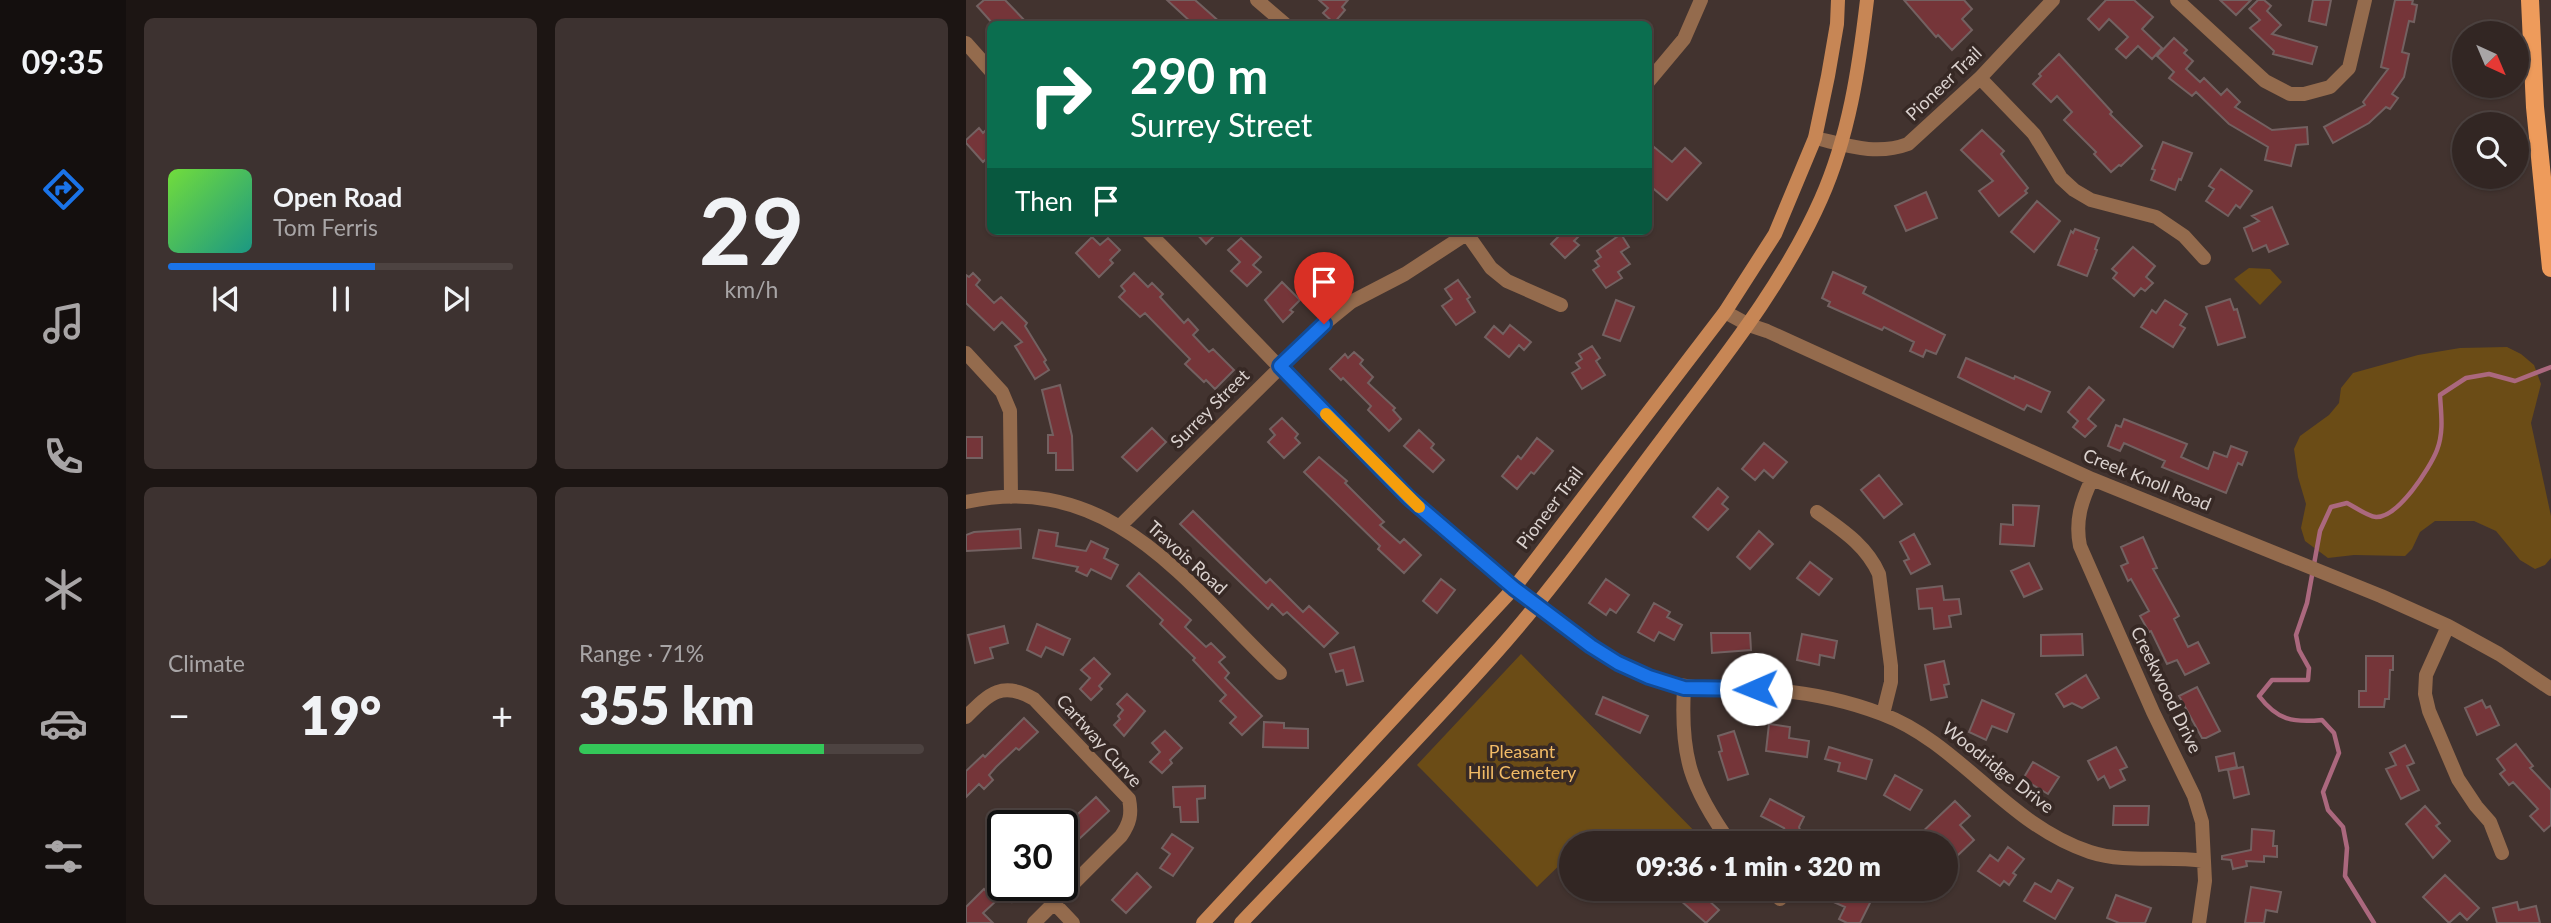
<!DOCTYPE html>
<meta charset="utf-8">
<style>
:root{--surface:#322623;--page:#3d3230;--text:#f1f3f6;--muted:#a8a5a6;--line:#4d4341;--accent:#1a73e8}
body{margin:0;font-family:Lato,sans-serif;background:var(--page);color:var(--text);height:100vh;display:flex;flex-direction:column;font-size:26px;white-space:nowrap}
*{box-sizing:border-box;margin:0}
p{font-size:23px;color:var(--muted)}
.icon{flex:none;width:38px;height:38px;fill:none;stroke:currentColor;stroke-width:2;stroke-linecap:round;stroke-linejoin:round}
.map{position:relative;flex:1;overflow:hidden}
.sheet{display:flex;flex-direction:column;gap:18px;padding:18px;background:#1c1513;width:840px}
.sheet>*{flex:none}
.top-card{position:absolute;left:21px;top:21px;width:665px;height:214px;border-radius:10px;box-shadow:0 2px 5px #0004,0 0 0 2px var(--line);background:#0b6e4f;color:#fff;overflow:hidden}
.needle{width:46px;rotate:136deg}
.fabs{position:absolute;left:1486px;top:21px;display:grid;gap:14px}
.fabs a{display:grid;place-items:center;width:77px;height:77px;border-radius:50%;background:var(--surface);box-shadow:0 2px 5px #0004,0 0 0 2px var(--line);font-size:35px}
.speed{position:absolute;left:21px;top:810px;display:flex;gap:14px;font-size:35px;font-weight:700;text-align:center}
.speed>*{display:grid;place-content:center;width:91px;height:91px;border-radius:50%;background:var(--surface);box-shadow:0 2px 5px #0004,0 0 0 2px var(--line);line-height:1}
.speed .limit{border:4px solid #111;border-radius:10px;background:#fff;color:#111}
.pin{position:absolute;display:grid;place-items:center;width:60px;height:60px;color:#fff;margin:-72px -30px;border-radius:50% 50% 50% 0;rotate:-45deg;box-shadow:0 0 7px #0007}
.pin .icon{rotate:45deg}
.me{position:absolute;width:77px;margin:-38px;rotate:269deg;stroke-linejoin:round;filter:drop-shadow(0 0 5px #0008)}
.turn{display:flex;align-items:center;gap:24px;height:147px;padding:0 28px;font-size:32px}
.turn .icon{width:91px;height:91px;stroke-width:2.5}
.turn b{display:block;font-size:49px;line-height:60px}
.then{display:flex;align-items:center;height:66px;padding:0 28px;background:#0003;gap:14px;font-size:26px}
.big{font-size:52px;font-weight:800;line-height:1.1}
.sheet .widget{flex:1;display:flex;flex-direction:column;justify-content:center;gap:10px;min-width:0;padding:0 24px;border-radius:10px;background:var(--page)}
.sheet .dial{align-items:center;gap:0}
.dial b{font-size:91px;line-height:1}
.song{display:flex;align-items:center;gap:21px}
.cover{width:84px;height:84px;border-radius:10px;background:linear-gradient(135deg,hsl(100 70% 55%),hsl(170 70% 35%))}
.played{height:7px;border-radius:4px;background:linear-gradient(90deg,var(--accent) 60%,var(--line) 60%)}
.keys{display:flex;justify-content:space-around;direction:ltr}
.heat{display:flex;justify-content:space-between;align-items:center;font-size:38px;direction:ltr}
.charge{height:10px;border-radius:5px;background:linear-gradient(90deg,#34c759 71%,var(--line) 0)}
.sheet .tiles{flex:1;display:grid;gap:18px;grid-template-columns:repeat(2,1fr)}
.trip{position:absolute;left:593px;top:831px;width:399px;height:70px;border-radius:35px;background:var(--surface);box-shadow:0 2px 5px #0004,0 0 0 2px var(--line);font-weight:800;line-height:70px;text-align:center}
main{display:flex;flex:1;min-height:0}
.menu{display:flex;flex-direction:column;width:126px;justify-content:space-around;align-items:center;background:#140f0e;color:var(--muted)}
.menu .icon{width:49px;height:49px}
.menu .active{color:var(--accent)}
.menu b{font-size:32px;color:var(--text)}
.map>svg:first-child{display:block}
.green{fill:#6b4c16}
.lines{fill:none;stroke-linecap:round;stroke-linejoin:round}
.stream{stroke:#ab687e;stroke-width:4.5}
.building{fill:#753539;stroke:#736161;stroke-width:2}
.minor{stroke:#946b4d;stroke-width:14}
.secondary{stroke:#c78655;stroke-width:14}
.primary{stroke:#ee9b5b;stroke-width:18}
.route-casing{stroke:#114b97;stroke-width:18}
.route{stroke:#1a73e8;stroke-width:12}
.slow{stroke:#f59e0b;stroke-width:12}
.labels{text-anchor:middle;stroke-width:7;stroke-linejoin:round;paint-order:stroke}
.street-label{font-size:18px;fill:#dad1ce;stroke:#372925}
.park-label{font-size:18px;fill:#f2bb66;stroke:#372925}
</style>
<main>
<nav class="menu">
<b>09:35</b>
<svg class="icon active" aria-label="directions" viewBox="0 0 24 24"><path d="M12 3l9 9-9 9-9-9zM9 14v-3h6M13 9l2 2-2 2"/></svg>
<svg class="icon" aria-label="music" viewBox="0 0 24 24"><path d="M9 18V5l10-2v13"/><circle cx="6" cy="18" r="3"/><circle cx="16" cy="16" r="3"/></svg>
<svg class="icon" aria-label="phone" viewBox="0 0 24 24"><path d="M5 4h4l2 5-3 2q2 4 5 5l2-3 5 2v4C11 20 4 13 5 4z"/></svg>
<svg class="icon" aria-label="climate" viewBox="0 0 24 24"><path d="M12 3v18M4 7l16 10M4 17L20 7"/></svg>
<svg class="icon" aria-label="car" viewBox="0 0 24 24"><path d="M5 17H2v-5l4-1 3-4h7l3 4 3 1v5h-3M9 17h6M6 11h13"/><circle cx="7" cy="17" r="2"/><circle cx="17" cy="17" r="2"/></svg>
<svg class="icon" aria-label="filters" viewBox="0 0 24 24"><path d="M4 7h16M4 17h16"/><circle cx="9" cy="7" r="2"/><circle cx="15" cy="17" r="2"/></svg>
</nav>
<section class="sheet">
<div class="tiles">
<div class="widget">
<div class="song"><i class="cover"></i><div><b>Open Road</b><p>Tom Ferris</p></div></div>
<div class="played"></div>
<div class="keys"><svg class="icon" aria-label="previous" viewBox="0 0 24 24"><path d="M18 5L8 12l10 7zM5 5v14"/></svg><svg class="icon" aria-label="pause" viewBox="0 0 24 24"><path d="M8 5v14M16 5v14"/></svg><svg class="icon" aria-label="next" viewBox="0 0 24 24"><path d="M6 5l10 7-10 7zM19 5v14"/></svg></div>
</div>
<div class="widget dial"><b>29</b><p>km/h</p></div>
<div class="widget"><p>Climate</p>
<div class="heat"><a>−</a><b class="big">19°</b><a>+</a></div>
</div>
<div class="widget"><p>Range · 71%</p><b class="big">355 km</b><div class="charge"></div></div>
</div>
</section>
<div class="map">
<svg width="1585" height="923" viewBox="0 0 1585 923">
<rect width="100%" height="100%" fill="#42332f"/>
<path class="green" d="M1283,268l21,1 12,13 -22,23 -26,-26z
M1541,347l14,7 13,11 7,19 -10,39 20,93v42l-6,7 -10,4 -15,-9 -24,-29 -22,-10h-39l-15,11 -8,17 -7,7 -51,-1 -26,3 -23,-17 -4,-13 5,-24 -8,-27 -4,-28 6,-13 29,-21 10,-12 2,-15 12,-15 65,-18 42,-7z
M555,654l185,189h-111l-7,-6 -6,6 -10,1 -1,10 -34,33 -115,-117 -5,-5z"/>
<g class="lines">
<path class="stream" d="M1408,923l-29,-47 2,-28 -4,-21 -15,-17 -5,-18 16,-39 -5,-20 -12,-13c-29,3 -45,0 -63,-24l13,-16h36l1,-12 -10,-18 -3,-15 11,-32 13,-72 11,-24 16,-4c8,4 20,13 29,14 22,1 54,-49 61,-67 7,-18 4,-37 3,-55l26,-17 23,-4 26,7 36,-14"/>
</g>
<path class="building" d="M18,0h21l23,24h-35l-16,-18z
M201,0h28l27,24h-29z
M353,0h29l-6,7 3,3 -11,13 -11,-10 5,-5z
M938,0h60l8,9 -10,10 10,11 -20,20 -14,-15 -2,2z
M1140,0h28l19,17 -11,12 20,19 -10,11 -14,-13 -12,12 -10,-9 12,-12 -19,-18 -10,11 -11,-11z
M1254,0h31l-15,15z
M1292,0h6l7,6 -4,5 14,14 -9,9 45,13 -5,17 -39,-10 1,-3 -24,-23 10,-8 -11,-11z
M1347,0h18l-5,25 -17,-4z
M1429,0h18l-1,4 5,1 -3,17 -5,-1 -7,31 7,2 -5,23 -12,17 6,4 -8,11 -4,-2 -17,16 -36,20 -9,-16 41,-22 -2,-3 25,-33 -7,-2z
M1208,38l13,12 -3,3 9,8 -7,8 14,13 4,-4 17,17 6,-6 13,13 -5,5 37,23 35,-3 1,17 -12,1 -5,21 -26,-6 3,-13 -39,-23 -33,-32 -4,4 -23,-18 5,-6 -17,-16z
M1093,54l53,58 -2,2 32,32 -21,20 -2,-1 -8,7 -17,-18 2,-2 -32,-32 8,-8 -15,-16 -6,6 -18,-18 8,-8 -2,-2z
M24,126v29l-7,7 -17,-19v-3l13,-12 4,5z
M1016,130l22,21 -3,3 27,34 -3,3 2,2 -28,23 -20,-25 14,-10 -32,-31z
M1197,142l29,11 -11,27 -2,-1 -4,11 -24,-10 4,-10 -3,-1z
M688,147l18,15 13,-14 16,15 -34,37 -19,-16v-30z
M1255,169l31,22 -12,17 -4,-3 -8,11 -22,-15 8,-12 -5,-3z
M960,192l11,26 -31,13 -11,-25z
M1071,201l23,20 -26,31 -23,-20z
M1306,207l16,37 -19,8 -3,-7 -13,6 -9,-23 15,-7 -7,-5z
M1109,229l24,9 -4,11 2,1 -10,26 -29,-11 13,-34 2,2z
M228,231h25l-13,13z
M588,231h30l-10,10 5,4 -14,13 -14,-14 8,-8z
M655,234l8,13 -8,5 9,12 -12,8 4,6 -16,10 -13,-18 6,-4 -4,-5 6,-4 -4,-6z
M126,237l8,8 8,-7 12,12 -10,10 3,3 -14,14 -23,-24z
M275,238l20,19 -8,8 8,7 -14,14 -16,-15 9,-9 -12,-12z
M1167,247l22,19 -9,11 7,6 -8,8 -4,-3 -7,8 -21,-18 4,-5 -5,-4z
M867,272l33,15 -3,6 82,42 -9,19 -10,-4 -3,7 -13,-6 4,-9 -30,-15 -2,3 -54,-24 2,-4 -8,-4z
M7,273l7,7 -4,5 18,18 7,-6 26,26 -2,3 21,34 -2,2 5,8 -14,9 -20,-33 7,-4 -20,-20 -8,8 -28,-27v-28l3,2z
M168,273l14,14 4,-4 11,11 -3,3 24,26 4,-4 10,11 -5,5 16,17 4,-3 21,21 -19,19 -9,-9 -2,2 -19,-18 5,-5 -45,-46 -5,4 -21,-20 6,-6 -4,-5z
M492,280l12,17 -3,2 8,13 -19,13 -14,-19 10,-7 -7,-10z
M316,282l18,18 -10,10 3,2 -10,10 -18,-22z
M1264,299l4,11 3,-1 8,28 -27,8 -12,-38z
M650,300l18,7 -14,34 -17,-6z
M1199,300l22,14 -7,11 5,3 -12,19 -32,-20 11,-17 4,3z
M544,325l21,17 -7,8 -5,-5 -10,12 -24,-20 9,-11 9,8z
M626,346l8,12 -4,3 9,14 -23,14 -10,-16 8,-5 -4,-5 6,-4 -3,-5z
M388,352l9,8 -3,4 13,13 -5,6 27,25 -2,2 8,9 -12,12 -21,-21 3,-4 -28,-28 -2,2 -11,-11 15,-15 3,4z
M1000,358l48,21 1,-3 35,16 -9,20 -14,-7 -3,5 -66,-33z
M94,385l12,51 1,34h-17v-17h-8v-18h5l-11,-45z
M1123,387l15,13 -16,19 8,7 -11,11 -12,-10 5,-6 -10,-9z
M316,418l16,16 -3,4 5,5 -16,15 -16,-16 7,-7 -5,-6z
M1158,419l63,25 -6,13 27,12 6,-17 13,5 4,-11 16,6 -5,13 -4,-2 -12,30 -64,-26 3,-6 -41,-18 -4,8 -12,-5 8,-21 5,2z
M186,428l14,14 -29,29 -15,-14z
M453,430l15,14 -3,4 13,12 -11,12 -29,-26z
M0,437h16v21h-16z
M571,438l16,13 -19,23 -3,-2 -14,17 -15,-13 16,-20 3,3z
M798,443l23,19 -14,16 -9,-8 -9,10 -13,-11z
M353,457l28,24 -2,2 39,39 -4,3 20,18 4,-4 17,16 -17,18 -26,-24 2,-3 -76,-74z
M913,475l23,29 -18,14 -23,-28z
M752,488l10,9 -6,7 6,5 -20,21 -15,-13z
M1047,505l26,1 -5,40 -34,-2 1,-20 12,1z
M227,511l73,72 4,-4 33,33 6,-6 29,27 -14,14 -37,-35 -4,3 -11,-11 -4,5 -88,-85z
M54,529l1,19 -55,3v-16l8,-3z
M73,530l19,3 -2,13 30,5 5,-10 17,8 -4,9 14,7 -7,14 -20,-10 -4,7 -11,-5 2,-4 -45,-9z
M793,531l14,13 -23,25 -13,-12z
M948,534l16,30 -19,10 -7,-13 5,-2 -9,-17z
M1177,537l14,31 -4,1 26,47 -5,3 14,28 10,-5 11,21 -24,12 -8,-15 -10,4 -16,-33 -2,1 -9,-16 9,-5 -18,-32 -3,2 -7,-15 7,-3 -7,-16z
M844,562l22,17 -13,16 -22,-17z
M1063,563l13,26 -18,8 -13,-26z
M173,573l52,47 -6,7 21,20 5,-4 14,14 -6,5 10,11 -4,5 37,38 -20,19 -12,-12 6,-6 -16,-16 6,-6 -33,-35 2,-2 -35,-34 3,-4 -36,-34z
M475,579l14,11 -18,23 -14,-12z
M640,579l23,16 -13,18 -6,-4 -4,6 -17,-12z
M976,586l2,14 15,-1 2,15 -12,2 2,11 -17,2 -2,-21 -13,1 -2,-20z
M688,603l16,9 -3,5 15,8 -8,15 -15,-8 -5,9 -16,-9z
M71,624l33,15 -7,16 -17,-8 -5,10 -14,-7z
M38,626l4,17 -18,5 3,10 -18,5 -7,-28z
M745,633h39l1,17 -39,3z
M836,634l35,7 -3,17 -14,-3 -1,10 -22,-5z
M1116,634l1,21 -42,1v-21z
M388,647l9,34 -16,4 -4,-15 -7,2 -6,-18z
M1400,656h27v14h-3l-1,29h-4l-1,8h-25v-16h7z
M128,658l16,16 -11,12 3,3 -11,11 -11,-11 10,-11 -9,-8z
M978,661l5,23 -5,1 3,12 -16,3 -6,-35z
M1120,675l13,23 -17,10 -10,-5 -8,4 -8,-13z
M1231,687l23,44 -14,7h-4l-23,-42z
M161,694l18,17 -21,25 -10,-11 6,-6 -2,-3 5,-6 -6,-6z
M637,697l45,19 -8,17 -44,-19z
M1016,700l32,14 -7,18 -15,-6 -6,14 -17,-8z
M1516,700l4,8 4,-2 9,19 -22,10 -12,-27z
M58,718l14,14 -19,18 -3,-2 -20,19 -7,8 4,5 -9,9 -5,-5 -13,13v-26l17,-16 2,2z
M298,722l20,1v5l24,1v19l-45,-1z
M803,724l21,3 -1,11 20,3 -2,16 -41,-6z
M199,731l17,17 -12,12 2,3 -10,10 -12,-11 10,-10 -8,-9z
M768,731l14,43 -20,6 -9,-28 3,-1 -4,-15z
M1550,744l17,22 -3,2 21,22v35l-7,6 -14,-15 8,-7 -25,-27 -4,3 -9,-11 5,-4 -8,-11z
M1439,745l9,18 -7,3 12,24 -18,9 -15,-30 10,-4 -6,-12z
M863,747l43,13 -6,19 -28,-8 2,-8 -15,-4z
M1150,747l11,20 -7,3 5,10 -15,8 -6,-12 -6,4 -10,-19z
M1268,753l3,14 -18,4 -3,-14z
M1067,762l26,15 -11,17 -25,-15z
M1277,767l6,27 -15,4 -6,-28z
M929,775l27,15 -12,20 -26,-15z
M239,786v12l-8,1 1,23h-17l-1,-15h-6l-1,-20z
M130,797l13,14 -47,44v-26z
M804,799l34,18 -5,10 6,17h-15l-6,-16 -23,-12z
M989,801l15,15 -10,9 14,15 -17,16 -11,-12h-21l-7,-8z
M1148,806h35l-1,19h-35z
M1459,806l15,17 -4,3 14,15 -17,17 -27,-34z
M1286,829l22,2 -1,15h4v11l-13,-1v6l-18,-1 1,5 -14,3 -2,-9 -9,-1v-3l29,-6z
M206,834l21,14 -20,28 -13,-8 10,-14 -8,-6z
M1042,847l16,12 -11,14 3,2 -7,10 -5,-4 -4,5 -22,-15 12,-16 8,6z
M171,873l14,14 -25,26 -14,-13z
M1479,875l34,33 -12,12 -7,-7 -11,10 -26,-26z
M1092,880l15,8 -18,31 -31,-18 11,-18 16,9z
M41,886h22l-17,16 -10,-11z
M1285,887l30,5 -4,20 -11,-2 -2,13h-19z
M18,889l12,12 -13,12 10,10h-27v-16z
M725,889h23l-8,9 13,12 -13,13 -26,-23z
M869,889h26l13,6 -14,28h-13l-8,-4 6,-12 -16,-7z
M1150,895l35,13 -6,15h-26l-12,-5z
M1551,902l2,8 17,-4 4,17h-43l-4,-15z"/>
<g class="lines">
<path class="minor" d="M291,0l28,24
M1211,0l88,81 25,13h14l26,-7 19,-19 16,-68
M0,43l24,27
M1014,78l54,56 27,44 13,12 17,10 65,17 28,19 20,22
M682,82l36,-43 17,-39
M849,138c31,7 61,18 93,6l72,-66 73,-78
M181,231c88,88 172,180 261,266 40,39 85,72 129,107 35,28 69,57 112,73 38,14 69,10 108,12 42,2 86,10 125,25 78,29 125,111 208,138 37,12 76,3 114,9
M499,231l26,37 16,13 54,24
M759,312l24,13 18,6 325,148 289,117 67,30 51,28 52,35
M0,353l36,39 8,19 1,86
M1126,479c-11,23 -17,42 -12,67l73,166 41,84 8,26 3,59 -6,42
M0,502c147,-32 222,84 314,171
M851,512c25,18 49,33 62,62l12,92v16l-8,32
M154,526l204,-202 27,-22 54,-28 66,-43
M1482,626l-22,49 -1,19 4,17 29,68 18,27 14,16 12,31
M718,688c-4,69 7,100 47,156
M0,717c23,-23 36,-37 68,-18l95,100c3,15 1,24 -8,37l-87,87
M804,889l10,10
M88,903l19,20"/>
<path class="secondary" d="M237,923l311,-335 211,-276 50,-78 40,-96 13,-62 9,-52 1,-24
M275,923c84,-88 170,-175 251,-266 62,-69 116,-146 172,-220 57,-76 118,-150 157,-238 28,-63 38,-131 46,-199"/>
<path class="primary" d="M1564,0l5,107 16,161"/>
</g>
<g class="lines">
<defs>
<path id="route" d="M358,324l-44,42 129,132 105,90 77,58 27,17 31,14 35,11 72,1"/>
</defs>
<use href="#route" class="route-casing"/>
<use href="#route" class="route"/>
<path class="slow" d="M360,414l93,93"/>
</g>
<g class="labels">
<g class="street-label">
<text transform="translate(978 84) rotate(-44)" y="6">Pioneer Trail</text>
<text transform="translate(244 409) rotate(-45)" y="6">Surrey Street</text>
<text transform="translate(1181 480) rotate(22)" y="6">Creek Knoll Road</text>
<text transform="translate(584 508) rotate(-53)" y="6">Pioneer Trail</text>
<text transform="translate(221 558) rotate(42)" y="6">Travois Road</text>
<text transform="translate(1200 690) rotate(64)" y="6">Creekwood Drive</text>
<text transform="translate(133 741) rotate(48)" y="6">Cartway Curve</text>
<text transform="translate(1032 768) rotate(38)" y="6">Woodridge Drive</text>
</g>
<g class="park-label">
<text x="556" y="758">Pleasant<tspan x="556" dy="21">Hill Cemetery</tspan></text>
</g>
</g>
</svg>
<div class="fabs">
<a><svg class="needle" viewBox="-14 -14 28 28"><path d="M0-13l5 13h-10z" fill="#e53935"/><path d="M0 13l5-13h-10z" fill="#a8a5a6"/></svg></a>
<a><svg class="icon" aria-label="search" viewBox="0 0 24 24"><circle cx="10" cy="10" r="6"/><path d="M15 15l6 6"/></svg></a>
</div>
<div class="speed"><div class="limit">30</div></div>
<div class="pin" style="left:358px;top:324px;background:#d93025"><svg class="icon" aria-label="arrive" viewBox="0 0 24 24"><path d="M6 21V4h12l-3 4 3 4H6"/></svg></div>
<svg class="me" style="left:790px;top:689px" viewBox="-20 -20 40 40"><circle r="19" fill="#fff"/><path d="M0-13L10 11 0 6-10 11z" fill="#1a73e8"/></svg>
<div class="trip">09:36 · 1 min · 320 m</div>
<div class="top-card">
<div class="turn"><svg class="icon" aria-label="right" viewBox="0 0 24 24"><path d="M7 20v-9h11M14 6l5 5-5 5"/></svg><div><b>290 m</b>Surrey Street</div></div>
<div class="then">Then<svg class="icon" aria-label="arrive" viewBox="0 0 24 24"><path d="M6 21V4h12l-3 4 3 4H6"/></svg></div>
</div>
</div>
</main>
